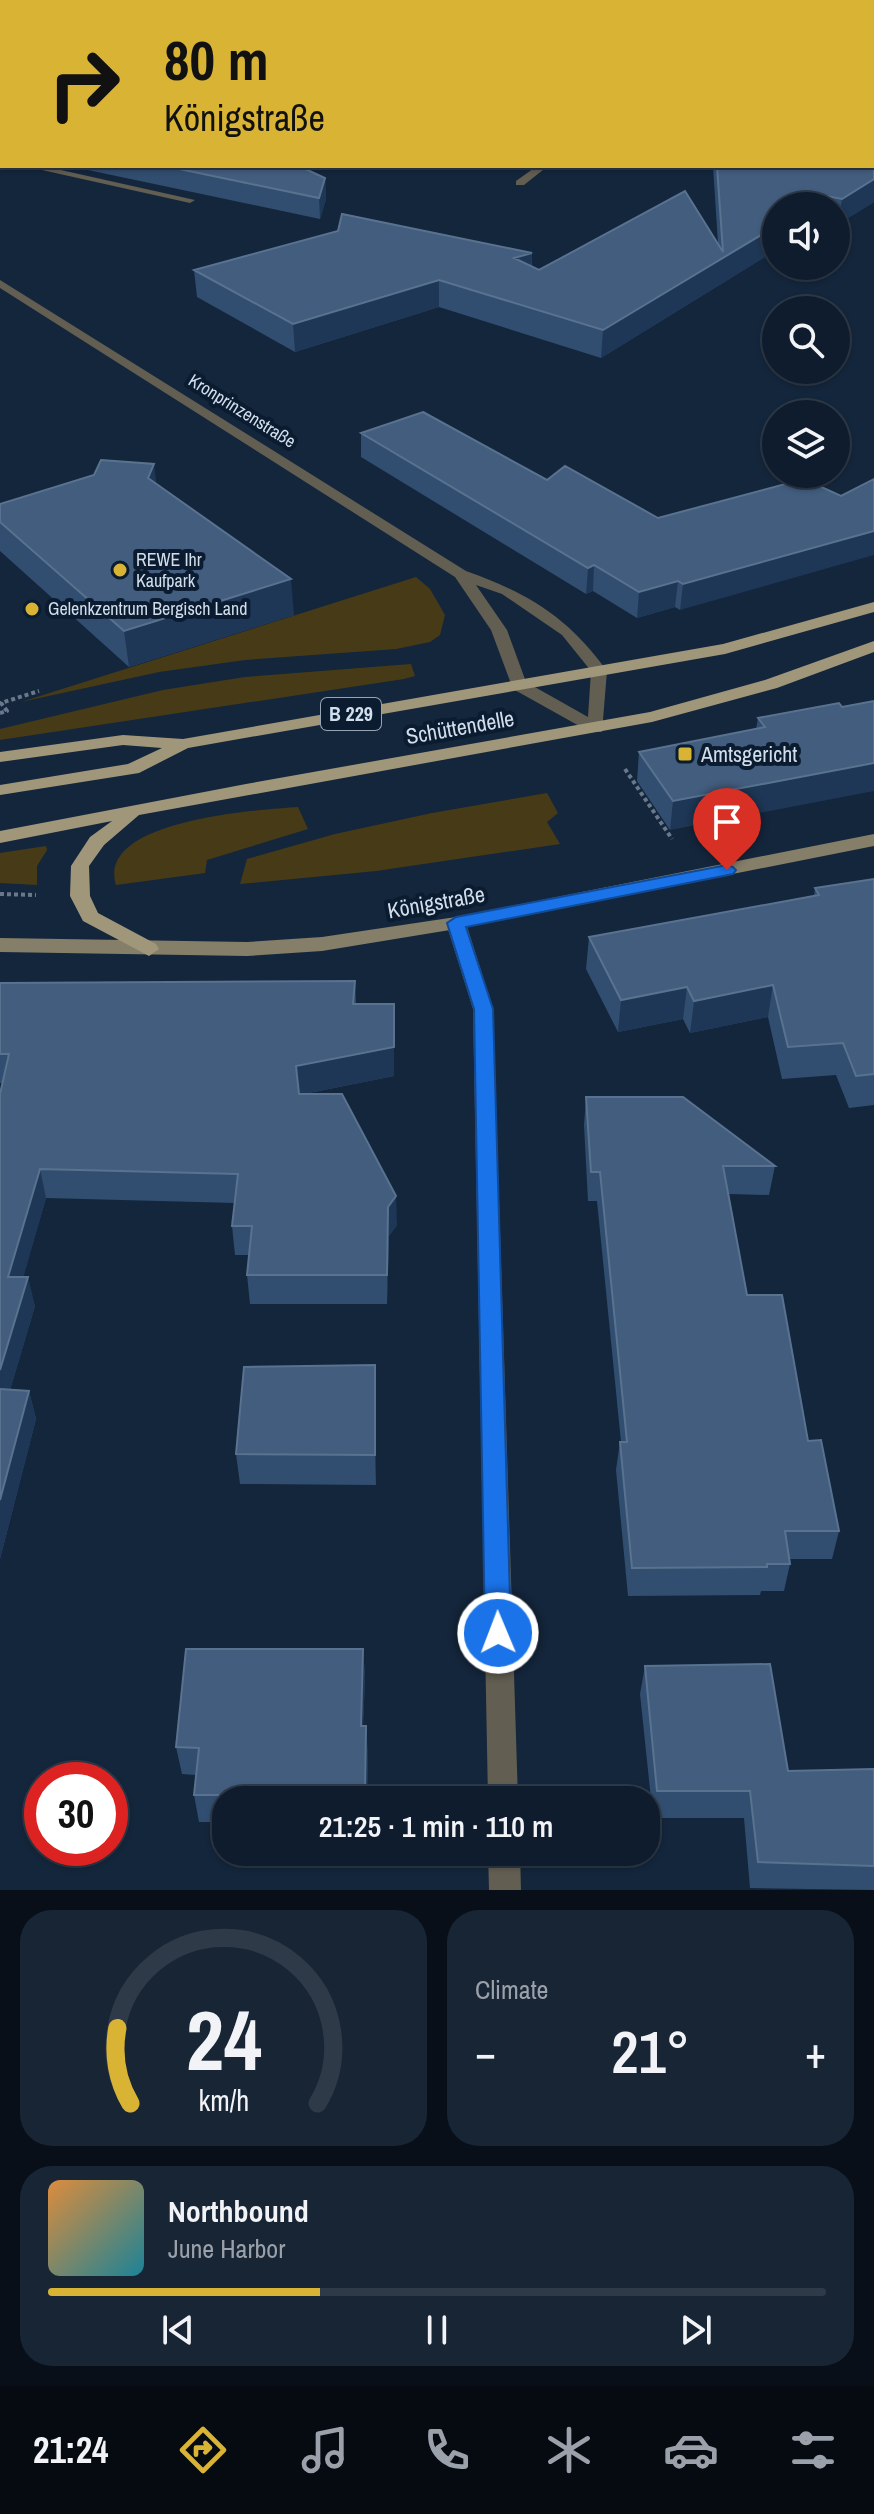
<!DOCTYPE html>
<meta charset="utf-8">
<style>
:root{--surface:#0f1c2d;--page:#182535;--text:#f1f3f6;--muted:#9ba1aa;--line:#2f3a49;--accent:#d9b334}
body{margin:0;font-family:"Archivo Narrow",sans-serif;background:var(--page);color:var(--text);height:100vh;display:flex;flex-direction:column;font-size:30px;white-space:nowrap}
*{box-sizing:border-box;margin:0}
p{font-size:26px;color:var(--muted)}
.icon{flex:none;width:44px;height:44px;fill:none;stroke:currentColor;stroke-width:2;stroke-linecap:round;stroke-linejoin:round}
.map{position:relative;height:1890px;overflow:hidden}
.sheet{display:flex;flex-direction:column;gap:20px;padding:20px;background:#080f19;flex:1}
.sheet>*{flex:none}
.guide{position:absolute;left:0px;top:0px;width:874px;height:168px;box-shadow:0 2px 6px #0004,0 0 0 2px var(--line);background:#d9b334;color:#111;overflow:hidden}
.buttons{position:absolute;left:762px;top:192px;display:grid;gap:16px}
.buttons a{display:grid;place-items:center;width:88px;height:88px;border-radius:50%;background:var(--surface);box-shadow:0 2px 6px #0004,0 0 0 2px var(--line);font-size:40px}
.speed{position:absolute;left:24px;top:1762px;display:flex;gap:16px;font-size:40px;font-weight:700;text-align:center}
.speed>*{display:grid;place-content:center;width:104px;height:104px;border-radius:50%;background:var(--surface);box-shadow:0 2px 6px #0004,0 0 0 2px var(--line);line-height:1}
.speed .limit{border:12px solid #d22;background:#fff;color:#111}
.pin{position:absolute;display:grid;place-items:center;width:68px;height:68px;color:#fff;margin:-82px -34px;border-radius:50% 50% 50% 0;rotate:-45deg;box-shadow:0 0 8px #0007}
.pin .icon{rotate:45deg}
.me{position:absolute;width:88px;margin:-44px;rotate:359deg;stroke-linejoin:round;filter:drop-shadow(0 0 6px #0008)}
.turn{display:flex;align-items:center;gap:28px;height:168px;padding:0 32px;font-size:36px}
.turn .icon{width:104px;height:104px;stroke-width:2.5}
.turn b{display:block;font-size:56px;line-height:68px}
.big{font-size:60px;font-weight:600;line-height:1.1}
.sheet .widget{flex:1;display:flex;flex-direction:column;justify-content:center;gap:12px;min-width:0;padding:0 28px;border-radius:32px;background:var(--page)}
.sheet .dial{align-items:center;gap:0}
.dial svg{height:208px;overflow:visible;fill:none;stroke:var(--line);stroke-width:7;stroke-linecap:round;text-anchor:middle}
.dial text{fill:var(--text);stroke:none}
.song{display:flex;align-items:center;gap:24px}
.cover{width:96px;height:96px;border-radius:12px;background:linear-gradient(135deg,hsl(30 70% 55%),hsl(190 70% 35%))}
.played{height:8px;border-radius:4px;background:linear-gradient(90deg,var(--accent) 35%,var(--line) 35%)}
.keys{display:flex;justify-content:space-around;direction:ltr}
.heat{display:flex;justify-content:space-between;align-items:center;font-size:44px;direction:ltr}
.sheet .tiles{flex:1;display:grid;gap:20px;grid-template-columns:1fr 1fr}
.widget:last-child{grid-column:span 2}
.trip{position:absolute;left:212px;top:1786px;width:448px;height:80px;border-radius:32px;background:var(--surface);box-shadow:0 2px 6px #0004,0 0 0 2px var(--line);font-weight:600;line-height:80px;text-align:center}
.menu{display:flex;height:128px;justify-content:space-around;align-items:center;background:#060b12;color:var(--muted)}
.menu .icon{width:56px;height:56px}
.menu .selected{color:var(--accent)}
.menu b{font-size:36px;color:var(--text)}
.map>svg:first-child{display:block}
.green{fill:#473b17}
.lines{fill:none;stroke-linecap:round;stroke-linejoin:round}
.path{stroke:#69788b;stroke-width:4;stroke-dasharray:4 3;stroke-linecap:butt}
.lane{fill:#625e51;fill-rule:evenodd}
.street{fill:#625e51;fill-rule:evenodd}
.secondary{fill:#857e69;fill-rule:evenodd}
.primary{fill:#a0977b;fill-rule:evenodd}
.rail-casing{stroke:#707f91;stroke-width:4}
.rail{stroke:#0b1c31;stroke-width:3;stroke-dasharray:8;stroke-linecap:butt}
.wall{fill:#314e70}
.shaded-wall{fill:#1e3756}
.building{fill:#425d7e;stroke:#59728f;stroke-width:2}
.route{fill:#1a73e8;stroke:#114b97;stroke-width:2}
.poi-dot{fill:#d9b334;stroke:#0b1c31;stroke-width:3}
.labels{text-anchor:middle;stroke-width:8;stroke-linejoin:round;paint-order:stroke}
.far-street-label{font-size:18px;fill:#d2deec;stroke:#0b1c31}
.far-poi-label{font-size:18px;fill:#d2deec;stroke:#0b1c31;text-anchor:start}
.shield{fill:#0b1c31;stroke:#96a4b4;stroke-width:2}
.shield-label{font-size:20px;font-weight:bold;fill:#d2deec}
.street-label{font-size:22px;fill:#d2deec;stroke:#0b1c31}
.poi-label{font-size:22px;fill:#d2deec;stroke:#0b1c31;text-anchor:start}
</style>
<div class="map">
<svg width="874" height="1890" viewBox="0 0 874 1890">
<rect width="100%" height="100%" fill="#14263c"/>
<path class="green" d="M416,577l14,12 15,26 -5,20 -10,7 -34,7 -151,11 -86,12 -138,30z
M411,664l4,12 -11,3 -404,61v-11l163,-39 82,-13z
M547,793l11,20 -11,9 13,22 -184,27 -136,13 7,-25 88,-25 97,-21z
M298,807l10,22 -101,31 -2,13 -89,12c-20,-65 140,-75 182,-78z
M46,846l1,4 -10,16v19l-37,-2v-30z"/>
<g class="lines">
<path class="path" d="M0,713l7,-2 -6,-8 38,-12
M625,769l47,70
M0,894l36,1"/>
<path class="lane" d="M537,166h11l-24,19h-8v-4z"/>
<path class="street" d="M0,157h2v6h-2z
M24,166h19l152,34 -5,3z
M0,280l466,291c62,22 102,46 141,100l-5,61h-12l-77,-43 -22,-59 -36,-53 -455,-289zM476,585l26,9 60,41 29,36 -3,46 -62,-35 -19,-52z
M456,917l10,6 27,86 25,791h-30l-15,-791 -27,-86z
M488,1852h32l1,38h-32z"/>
<path class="secondary" d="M874,834v12l-418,83 -134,22 -75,5 -247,-4v-14l247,4 75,-5 134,-20z"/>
<path class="primary" d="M874,602v10l-149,42 -537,94 -49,25 -139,22v-10l128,-21 34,-16 -39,-3 -123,17v-10l123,-17 60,4 540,-95z
M874,641v11l-97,36 -125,34 -513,93 -35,30 -15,21 1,30 8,17 58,31 3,5 -10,7 -66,-35 -13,-25 1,-30 19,-29 22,-16 -112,22v-12l246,-47 404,-72 115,-32z"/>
<defs>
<path id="rail" d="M454,0l48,2
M555,0h209
M820,2l44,-2"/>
</defs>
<use href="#rail" class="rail-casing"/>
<use href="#rail" class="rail"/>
</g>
<path class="wall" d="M872,50h2v152l-36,22 -2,-1v-17h-60v44l-175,108 -162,-51 -144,45 -98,-55 -3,-27 338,-17v14l7,3 179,-26 -5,-78h159z
M0,92h2v60h-2z
M69,166h230l26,12 1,21 -6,20z
M361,433l186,47 111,38 146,-39 -124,131 -5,-3 -38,11 -44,-27 -7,3 -225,-137z
M157,484l137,131 -165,52 -129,-116v-47z
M839,703l-169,127 -33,-49 2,-29 117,-23 2,-11z
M874,879v226l-25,3 -13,-33 -54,4 -14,-62 -78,16 -7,-14 -65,13 -32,-63 3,-32 225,-41 1,-8z
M355,981l1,23h38v72l-90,18 93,131 -8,11 -2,68h-137l-3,-29 2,-20h-14l-3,-29 3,-23 -189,-5 -23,79 12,29 -25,84 19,1 7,28 -36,140 2,-476h-2v-100z
M586,1097l189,69 -6,29 -40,-1 18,101 61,146 31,90 -7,28h-42v5l-6,27h-23l-1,4 -132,1 -12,-126 4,-28h1l-24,-241h-9l-4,-76z
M375,1365l1,120 -136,-1 -4,-30z
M363,1649l2,28 -2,49 5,27 -1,47h-141v22h-27l-5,-27 2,-20 -14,-1 -6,-27z
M645,1666l143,105 86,-2v121l-124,-2 -6,-70h-91l-13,-124z"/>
<path class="shaded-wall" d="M325,178l1,21 -6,20 -1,-21z
M874,179v23l-36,22 4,-25z
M827,196l-2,10h-16z
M776,226v24l-175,108 2,-28z
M532,253l-1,26 -17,-21z
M439,280v27l-144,45 -2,-28z
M154,464l4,33 -10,-19z
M874,531v24l-194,55 3,-26z
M594,565l-1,26 -7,3 2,-26z
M291,579l3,36 -165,52 -5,-36z
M678,581l-3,26 -38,11 2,-26z
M874,763v28l-204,39 3,-29z
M773,985l-5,32 -78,16 4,-32z
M687,987l-4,32 -65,13 3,-32z
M394,1004v72l-96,19 -2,-29z
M40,1169l6,29 -31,108 -7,-29z
M396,1196l1,29 -8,11 -2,68v-29l1,-68z
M28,1277l7,29 -33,111 -2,-7v-40z
M375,1365l1,30v90l-1,-30z
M29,1391l7,28 -36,140v-59z
M363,1649l2,28 -3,77 -1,-28z
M366,1726l2,27 -1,47h-1z"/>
<path class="building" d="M872,72h2v107l-32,20 -15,-3 -18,10h-33v20l-173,104 -164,-50 -146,44 -99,-54 144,-39 4,-17 190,39 -18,5 25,12 146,-79 38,61 -6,-86h155z
M0,92h2v41l-2,-1z
M165,166h134l26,12 -6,20z
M423,412l124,68 18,-14 93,52 146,-39 37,17 33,-17v52l-191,53 -5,-3 -39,11 -45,-27 -6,3 -227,-135z
M101,460l53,4 -6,14 143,101 -167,52 -124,-109v-18l94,-29z
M874,701v62l-201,38 -34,-49 126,-25 -7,-9 81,-15 3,4z
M874,879v195l-18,2 -13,-33 -55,4 -15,-62 -79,16 -7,-14 -66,13 -32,-63 230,-42 -4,-7z
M355,981l-2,23h41v43l-98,19 3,28h43l54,102 -8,11 -1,68h-140l5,-49h-20l6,-52 -198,-5 -32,108h20l-28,93v-276l9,-40h-9v-71z
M586,1097h97l92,69h-52l24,129h35l26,146 13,-1 18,91h-54l5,33h-23v3l-135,1 -12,-126h7l-27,-270h-9z
M375,1365v90l-139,-1 8,-87z
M0,1389l29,2 -29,109z
M186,1649h177l-2,77h5l-1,69h-171l5,-47 -23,-1z
M770,1664l18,107 86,-2v97l-116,-4 -8,-71h-93l-12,-125z"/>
<path class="route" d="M727,865l6,2 3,3 -3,4 -267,53 27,82 18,624 -4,9 -9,4 -10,-4 -3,-9 -11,-624 -27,-86 9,-6z"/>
<g class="poi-dot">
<circle cx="120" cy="570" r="8"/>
<circle cx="32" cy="609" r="8"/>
<rect x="677" y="746" width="16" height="16" rx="4"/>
</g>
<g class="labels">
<g class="far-street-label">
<text transform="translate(242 411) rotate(32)" y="6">Kronprinzenstraße</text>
</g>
<g class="far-poi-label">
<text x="136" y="566">REWE Ihr<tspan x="136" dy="21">Kaufpark</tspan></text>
<text x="48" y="615">Gelenkzentrum Bergisch Land</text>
</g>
<rect class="shield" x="321" y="698" width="60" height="32" rx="6"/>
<g class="shield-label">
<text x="351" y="721">B 229</text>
</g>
<g class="street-label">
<text transform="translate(460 727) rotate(-10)" y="8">Schüttendelle</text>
<text transform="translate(436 902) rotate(-10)" y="8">Königstraße</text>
</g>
<g class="poi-label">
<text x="701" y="762">Amtsgericht</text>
</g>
</g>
</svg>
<div class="buttons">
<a><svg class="icon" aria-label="sound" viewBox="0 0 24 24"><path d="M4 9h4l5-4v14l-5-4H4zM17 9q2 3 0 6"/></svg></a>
<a><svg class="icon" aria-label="search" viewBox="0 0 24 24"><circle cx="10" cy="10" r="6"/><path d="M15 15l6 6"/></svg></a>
<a><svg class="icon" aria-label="layers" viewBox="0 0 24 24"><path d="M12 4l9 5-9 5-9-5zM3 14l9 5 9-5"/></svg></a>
</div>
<div class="speed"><div class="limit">30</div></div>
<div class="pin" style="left:727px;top:870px;background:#d93025"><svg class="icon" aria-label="arrive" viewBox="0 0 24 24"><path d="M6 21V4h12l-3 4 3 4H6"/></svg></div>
<svg class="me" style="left:498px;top:1633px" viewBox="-20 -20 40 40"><circle r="17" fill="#1a73e8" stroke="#fff" stroke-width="3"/><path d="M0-11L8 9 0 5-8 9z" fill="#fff"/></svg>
<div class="trip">21:25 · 1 min · 110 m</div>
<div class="guide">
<div class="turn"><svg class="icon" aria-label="right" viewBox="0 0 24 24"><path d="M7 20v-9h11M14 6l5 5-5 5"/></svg><div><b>80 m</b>Königstraße</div></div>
</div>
</div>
<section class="sheet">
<div class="tiles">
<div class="widget dial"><svg viewBox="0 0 100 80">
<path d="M14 69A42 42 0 1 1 86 69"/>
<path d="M14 69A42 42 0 0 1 9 40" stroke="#d9b334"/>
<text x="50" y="56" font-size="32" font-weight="700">24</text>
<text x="50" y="72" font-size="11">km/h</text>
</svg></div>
<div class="widget"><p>Climate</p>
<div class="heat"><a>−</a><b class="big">21°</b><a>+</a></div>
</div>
<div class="widget">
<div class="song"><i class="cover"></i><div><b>Northbound</b><p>June Harbor</p></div></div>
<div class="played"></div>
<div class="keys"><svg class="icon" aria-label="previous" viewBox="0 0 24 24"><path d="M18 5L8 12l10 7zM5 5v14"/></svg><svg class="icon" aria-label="pause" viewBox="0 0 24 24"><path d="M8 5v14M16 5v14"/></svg><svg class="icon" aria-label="next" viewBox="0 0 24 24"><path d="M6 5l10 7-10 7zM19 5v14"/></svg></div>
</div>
</div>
</section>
<nav class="menu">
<b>21:24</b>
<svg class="icon selected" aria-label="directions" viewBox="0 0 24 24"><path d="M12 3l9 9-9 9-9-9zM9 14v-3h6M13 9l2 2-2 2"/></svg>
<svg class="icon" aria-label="music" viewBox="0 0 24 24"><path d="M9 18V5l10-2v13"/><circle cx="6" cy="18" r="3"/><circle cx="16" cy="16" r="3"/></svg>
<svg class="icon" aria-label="phone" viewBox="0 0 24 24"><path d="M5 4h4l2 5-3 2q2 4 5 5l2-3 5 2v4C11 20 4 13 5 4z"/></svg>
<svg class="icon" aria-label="climate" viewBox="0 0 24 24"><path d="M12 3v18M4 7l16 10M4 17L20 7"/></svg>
<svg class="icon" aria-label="car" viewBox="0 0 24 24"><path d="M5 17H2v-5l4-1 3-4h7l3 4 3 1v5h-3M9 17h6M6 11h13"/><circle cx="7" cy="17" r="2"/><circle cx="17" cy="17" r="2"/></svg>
<svg class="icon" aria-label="filters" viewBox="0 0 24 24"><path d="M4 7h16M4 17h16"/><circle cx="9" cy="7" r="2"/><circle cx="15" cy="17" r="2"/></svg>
</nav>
